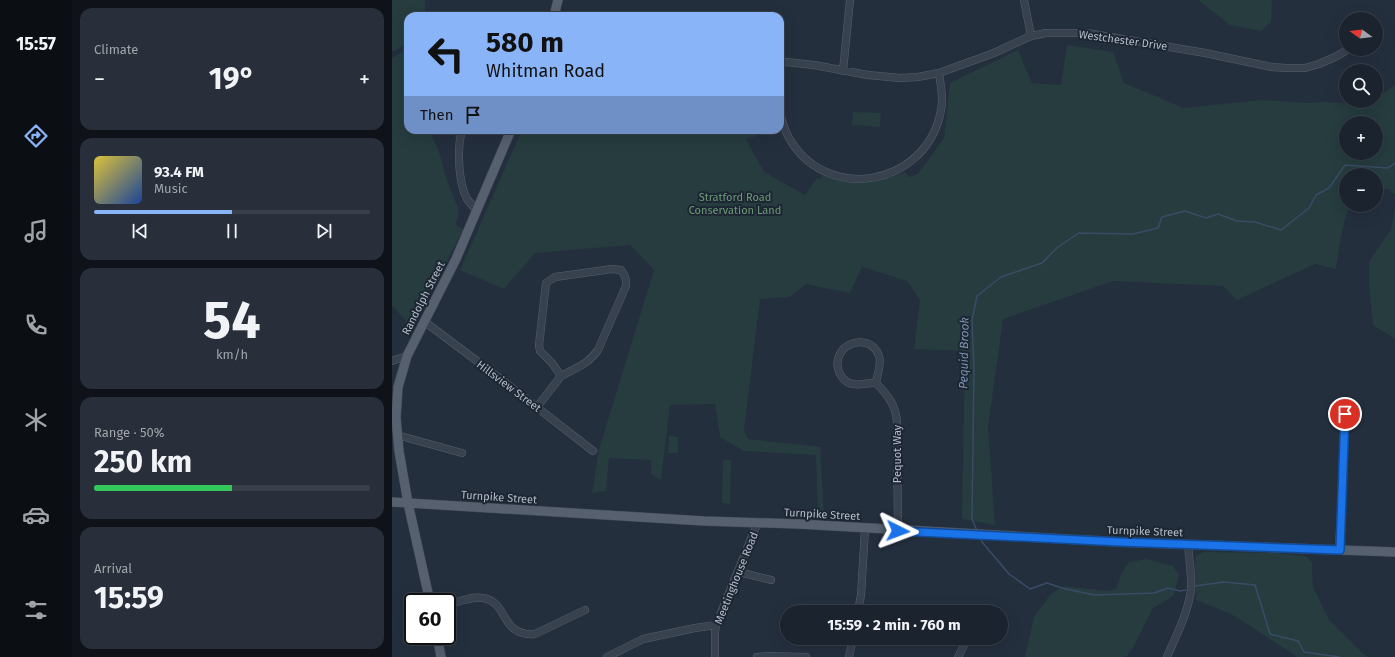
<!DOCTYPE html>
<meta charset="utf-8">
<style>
:root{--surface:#1b232e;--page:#282f3a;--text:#f1f3f6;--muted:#a0a4aa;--line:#39404a;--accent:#8ab4f8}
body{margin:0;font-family:"Fira Sans",sans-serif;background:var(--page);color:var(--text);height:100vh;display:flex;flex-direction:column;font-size:15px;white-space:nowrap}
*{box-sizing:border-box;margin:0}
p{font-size:13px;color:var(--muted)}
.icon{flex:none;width:22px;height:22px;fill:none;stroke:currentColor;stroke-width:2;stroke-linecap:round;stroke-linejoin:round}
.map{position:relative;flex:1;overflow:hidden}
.side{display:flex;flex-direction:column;gap:8px;padding:8px;background:#0f1319;width:320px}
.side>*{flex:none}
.hud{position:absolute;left:12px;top:12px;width:380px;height:122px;border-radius:12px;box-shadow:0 4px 16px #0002,0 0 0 1px var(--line);background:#8ab4f8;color:#111;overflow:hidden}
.needle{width:26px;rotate:285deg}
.tools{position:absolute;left:947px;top:12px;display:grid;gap:8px}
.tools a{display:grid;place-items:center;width:44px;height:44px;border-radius:50%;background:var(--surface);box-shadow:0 4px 16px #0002,0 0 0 1px var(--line);font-size:20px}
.speed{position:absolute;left:12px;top:593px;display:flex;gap:8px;font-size:20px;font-weight:700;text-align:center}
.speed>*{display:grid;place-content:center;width:52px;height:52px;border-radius:50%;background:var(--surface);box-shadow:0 4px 16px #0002,0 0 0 1px var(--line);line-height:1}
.speed .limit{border:2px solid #111;border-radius:6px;background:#fff;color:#111}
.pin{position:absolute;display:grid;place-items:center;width:34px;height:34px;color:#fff;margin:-17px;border:2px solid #fff;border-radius:50%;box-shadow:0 1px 4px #0007}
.me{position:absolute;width:44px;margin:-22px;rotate:93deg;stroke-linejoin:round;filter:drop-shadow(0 0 3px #0008)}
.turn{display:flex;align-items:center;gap:14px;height:84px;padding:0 16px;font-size:18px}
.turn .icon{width:52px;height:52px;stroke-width:2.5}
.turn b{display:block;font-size:28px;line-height:34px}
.then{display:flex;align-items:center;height:38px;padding:0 16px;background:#0003;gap:8px;font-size:15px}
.big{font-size:30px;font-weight:700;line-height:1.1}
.side .widget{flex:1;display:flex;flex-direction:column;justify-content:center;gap:6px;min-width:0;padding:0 14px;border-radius:12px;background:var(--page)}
.side .dial{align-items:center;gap:0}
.dial b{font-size:52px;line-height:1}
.song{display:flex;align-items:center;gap:12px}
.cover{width:48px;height:48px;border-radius:6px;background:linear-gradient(135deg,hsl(50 70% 55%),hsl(220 70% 35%))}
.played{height:4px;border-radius:2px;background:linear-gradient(90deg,var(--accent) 50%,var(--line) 50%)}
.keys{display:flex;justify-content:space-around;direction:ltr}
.heat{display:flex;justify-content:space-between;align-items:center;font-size:22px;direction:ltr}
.charge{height:6px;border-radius:3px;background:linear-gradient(90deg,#34c759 50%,var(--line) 0)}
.trip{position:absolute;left:388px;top:605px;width:228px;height:40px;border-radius:20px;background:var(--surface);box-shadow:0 4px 16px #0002,0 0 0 1px var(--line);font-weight:700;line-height:40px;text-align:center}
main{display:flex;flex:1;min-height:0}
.menu{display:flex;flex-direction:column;width:72px;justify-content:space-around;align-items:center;background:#0b0e12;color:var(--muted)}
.menu .icon{width:28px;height:28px}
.menu .on{color:var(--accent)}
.menu b{font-size:18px;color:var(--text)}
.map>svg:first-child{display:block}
.green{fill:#263c3f;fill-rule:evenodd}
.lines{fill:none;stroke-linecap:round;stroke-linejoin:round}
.stream{stroke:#394c67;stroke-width:1.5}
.minor-casing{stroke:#565f6c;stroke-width:8}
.major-casing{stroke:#414a57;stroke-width:10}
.minor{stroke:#38414e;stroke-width:7}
.major{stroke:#56606e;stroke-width:9}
.route-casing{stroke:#114b97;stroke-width:10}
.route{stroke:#1a73e8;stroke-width:7}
.labels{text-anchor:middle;stroke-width:4;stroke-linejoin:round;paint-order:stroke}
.street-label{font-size:11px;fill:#b4bcc9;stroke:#1d2633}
.park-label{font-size:11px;fill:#6b9a76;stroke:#1d2633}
.water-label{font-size:12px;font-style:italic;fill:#7c92b1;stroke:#1d2633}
</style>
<main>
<nav class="menu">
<b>15:57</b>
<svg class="icon on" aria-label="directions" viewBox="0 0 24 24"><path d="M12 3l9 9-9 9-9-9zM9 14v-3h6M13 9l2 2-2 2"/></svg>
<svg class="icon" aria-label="music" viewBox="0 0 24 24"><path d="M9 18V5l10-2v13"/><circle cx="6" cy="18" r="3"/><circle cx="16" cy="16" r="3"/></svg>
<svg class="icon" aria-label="phone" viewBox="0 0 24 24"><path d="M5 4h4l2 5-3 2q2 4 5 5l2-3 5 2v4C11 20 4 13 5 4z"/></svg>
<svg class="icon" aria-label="climate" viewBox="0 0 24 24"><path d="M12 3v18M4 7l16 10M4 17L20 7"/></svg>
<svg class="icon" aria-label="car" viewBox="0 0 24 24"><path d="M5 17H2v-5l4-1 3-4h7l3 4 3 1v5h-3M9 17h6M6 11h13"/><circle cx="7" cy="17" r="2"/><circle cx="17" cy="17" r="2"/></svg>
<svg class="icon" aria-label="filters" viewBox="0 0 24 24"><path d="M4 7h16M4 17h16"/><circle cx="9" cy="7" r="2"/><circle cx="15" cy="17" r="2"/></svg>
</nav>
<section class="side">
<div class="widget"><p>Climate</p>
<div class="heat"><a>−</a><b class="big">19°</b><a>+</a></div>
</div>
<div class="widget">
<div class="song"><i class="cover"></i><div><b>93.4 FM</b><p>Music</p></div></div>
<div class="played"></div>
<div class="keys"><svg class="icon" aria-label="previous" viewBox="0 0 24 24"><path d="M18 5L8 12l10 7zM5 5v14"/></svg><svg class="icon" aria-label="pause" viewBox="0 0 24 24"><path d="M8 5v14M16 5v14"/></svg><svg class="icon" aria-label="next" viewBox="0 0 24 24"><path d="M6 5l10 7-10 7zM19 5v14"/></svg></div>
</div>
<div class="widget dial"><b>54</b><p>km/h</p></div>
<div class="widget"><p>Range · 50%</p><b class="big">250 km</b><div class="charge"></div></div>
<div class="widget"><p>Arrival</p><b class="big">15:59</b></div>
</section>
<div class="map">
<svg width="1003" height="657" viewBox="0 0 1003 657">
<rect width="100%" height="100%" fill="#242f3e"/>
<path class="green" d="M0,0h33v16h-17v28l-16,8z
M806,0h74l-1,22 -10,9 -31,-6z
M675,45l46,7 11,31 60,25 78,-8 47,3 14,-1 22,1 13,-2h18v-3l19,-13v111l-6,-7 -13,1v-15h-30v30h4l-2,3 -7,28 -5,33 -21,-5 -78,36 -14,-14 -110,-5 -110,38 -15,108 7,98 -33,-6 3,-168 -51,-2 6,-49 -13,-19 -45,-14 -12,26 -44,-9 -16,13 -30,2 -16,131 4,9 72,8 4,69 -6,-1 -2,-60 -72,-4 -24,-14 -5,-33 -45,1 -9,75 -10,-6v-14l-42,-2 -3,33 -14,2 7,-44 55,-179 -24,-25 -95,8 -31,36 -44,-19 62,-140h255l-31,9 18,33 41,23 12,-17 3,1 3,-5c29,15 53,9 82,-2l4,5 9,-3 26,-36 6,-55 68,-33 14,33 29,2zM954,123h30v30h-30z
M16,49v81h21l10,22 8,28 11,28v10l-3,6 8,5 -50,100 -21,-24v-247z
M461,112l28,1 -1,14 -28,-2z
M1003,209v130l-22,-14 -4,-37v-26l22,-33z
M277,436l9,1v16h-10z
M331,460h8l-1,44 -8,-1z
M811,552l74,1 28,3 7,6v12l1,13 16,33 33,33 6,4h-70l-67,-43 -35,-14 -1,-36 1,-8z
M754,559l27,7 6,9 -5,20 -10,7 -11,6 -19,38 -8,11h-101l9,-40 16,-22 13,-9 44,5 9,-2 6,-16 7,-11z"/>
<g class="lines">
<path class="stream" d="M585,531l-5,-12 2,-151 -2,-48 5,-24 24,-19 41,-14 16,-16 21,-14 54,1 25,-6 4,-11 23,-6 21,7 12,-4 19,7 18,1 26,8 28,-22 7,-13 13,-7 16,-23 43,3 7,-5
M589,538l1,4 27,32 21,15 17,-6 15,5 32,7 60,-2 14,-5 12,3 6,-1
M803,586l29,-4 31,3 15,49 28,7 6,11 35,5"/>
<defs>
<path id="minor" d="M632,0l7,36
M965,19l4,-2 8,2
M388,63l6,-1 28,3 54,10 32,3 18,-1 21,-4 55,-20 37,-17 15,-3h41l118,20 67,14 14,1h19l14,-4 16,-7 14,-8
M451,71l7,-71
M388,113c2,8 5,18 9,25 37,65 134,49 151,-23 4,-14 1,-28 -1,-42
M70,130c-5,18 -4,52 5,69 3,4 7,8 10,12
M33,322l64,48 104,81
M0,361l15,-5
M484,383c-9,-1 -18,4 -27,0 -5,-2 -8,-7 -10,-11 -10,-28 31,-42 40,-16 3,9 -2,18 -3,27 12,12 20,23 21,39l1,109
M145,407l24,-31 -9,-13 -12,-12 -1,-6 7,-62 9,-6 57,-8 9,1c4,5 6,9 5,16l-28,64c-12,16 -21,17 -37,26
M5,435l65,18
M947,550l7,-146
M347,572l32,8
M55,605c11,-3 24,-9 36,-7 26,4 17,39 52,36l50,-24
M466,612l3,-17 4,-66
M215,657l36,-18 52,-11 21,-3
M323,657v-25l1,-7 41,-101
M365,657l11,-1 38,1
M457,657l4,-19
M566,657l10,-19
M775,657c9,-21 21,-44 24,-67 1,-14 -2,-31 -3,-46"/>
<path id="major" d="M162,16l4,-16
M0,502l312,19 94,3 322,18 275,10
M38,602l-22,-99 -9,-52 -3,-33 2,-31 9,-31 49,-97 55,-129
M45,636l4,21"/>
</defs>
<use href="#minor" class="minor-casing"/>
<use href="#major" class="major-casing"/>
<use href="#minor" class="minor"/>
<use href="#major" class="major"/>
</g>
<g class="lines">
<defs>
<path id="route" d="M506,531l222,11 220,8 5,-136"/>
</defs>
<use href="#route" class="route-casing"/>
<use href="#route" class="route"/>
</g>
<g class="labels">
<g class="street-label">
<text transform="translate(731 40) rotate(8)" y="4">Westchester Drive</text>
<text transform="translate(31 298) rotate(-63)" y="4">Randolph Street</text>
<text transform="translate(117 386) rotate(37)" y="4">Hillsview Street</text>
<text transform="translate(505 454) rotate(-90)" y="4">Pequot Way</text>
<text transform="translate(107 497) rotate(4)" y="4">Turnpike Street</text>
<text transform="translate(430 514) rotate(3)" y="4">Turnpike Street</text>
<text transform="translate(753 531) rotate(2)" y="4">Turnpike Street</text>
<text transform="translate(344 578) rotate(-68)" y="4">Meetinghouse Road</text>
</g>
<g class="park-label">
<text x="343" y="201">Stratford Road<tspan x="343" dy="13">Conservation Land</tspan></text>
</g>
<g class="water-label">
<text transform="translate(572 353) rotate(-89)" y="4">Pequid Brook</text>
</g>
</g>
</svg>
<div class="tools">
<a><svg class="needle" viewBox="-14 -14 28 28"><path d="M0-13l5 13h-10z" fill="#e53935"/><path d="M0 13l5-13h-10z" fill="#a0a4aa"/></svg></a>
<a><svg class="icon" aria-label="search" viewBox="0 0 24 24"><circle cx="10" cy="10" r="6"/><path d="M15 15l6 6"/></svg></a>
<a>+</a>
<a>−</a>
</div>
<div class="speed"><div class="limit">60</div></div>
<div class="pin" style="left:953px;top:414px;background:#d93025"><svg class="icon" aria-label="arrive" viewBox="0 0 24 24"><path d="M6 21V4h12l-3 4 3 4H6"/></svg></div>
<svg class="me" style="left:506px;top:531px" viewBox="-20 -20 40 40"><path d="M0-17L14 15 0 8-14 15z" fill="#1a73e8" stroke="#fff" stroke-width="4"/></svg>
<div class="trip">15:59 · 2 min · 760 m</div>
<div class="hud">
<div class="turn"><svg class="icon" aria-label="left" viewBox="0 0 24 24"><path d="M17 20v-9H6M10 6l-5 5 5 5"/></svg><div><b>580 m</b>Whitman Road</div></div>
<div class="then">Then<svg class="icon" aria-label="arrive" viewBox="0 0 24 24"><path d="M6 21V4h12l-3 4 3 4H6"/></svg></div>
</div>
</div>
</main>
